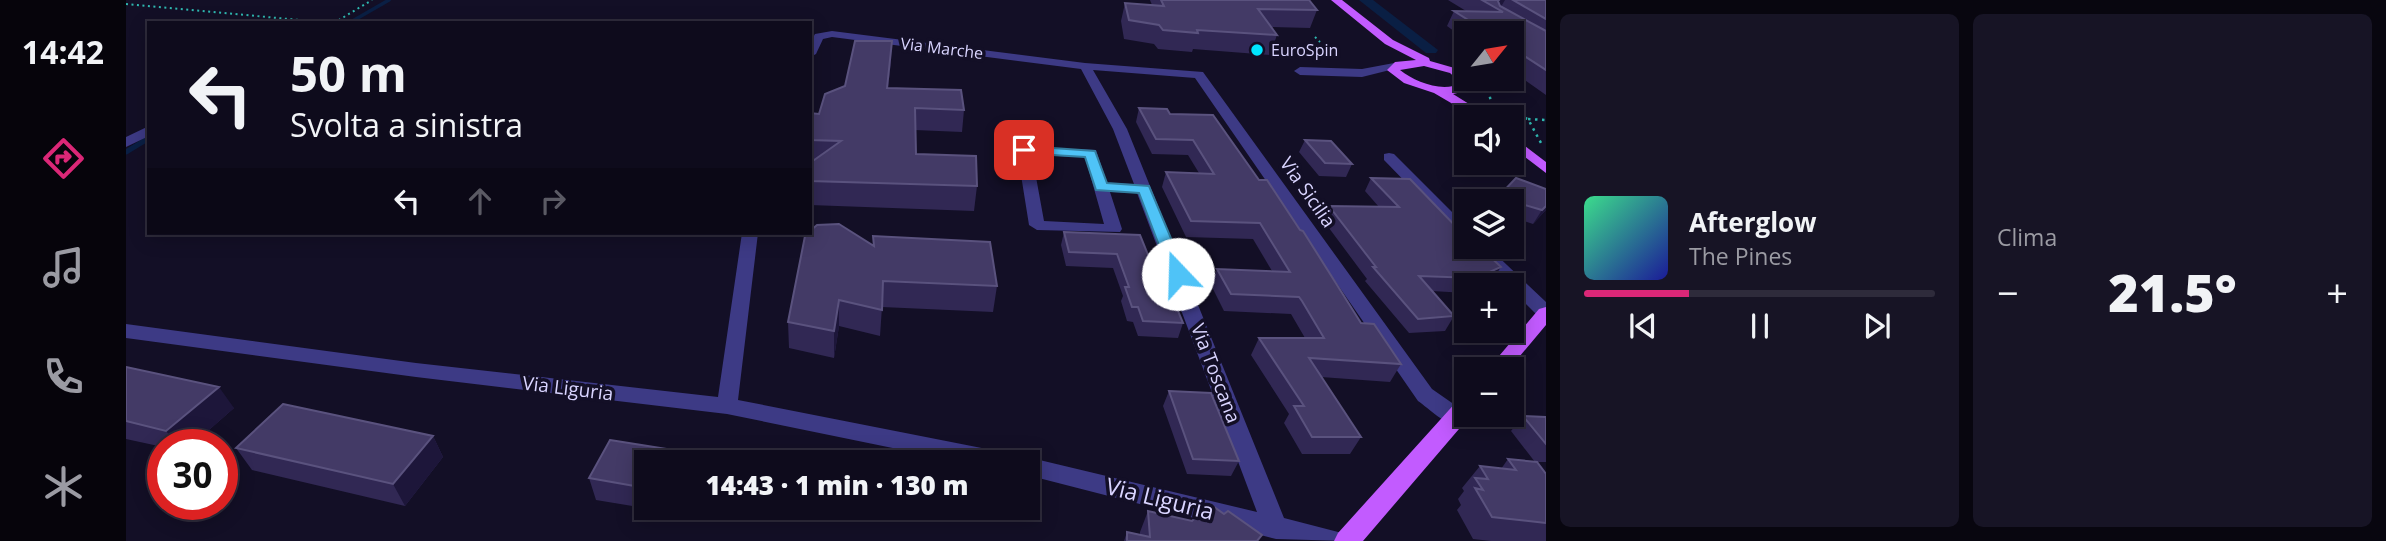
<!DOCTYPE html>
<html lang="it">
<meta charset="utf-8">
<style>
:root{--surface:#0e0b1c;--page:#171425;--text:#f1f3f6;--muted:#9b9ba3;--line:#2e2b3b;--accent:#db2777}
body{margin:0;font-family:"Open Sans",sans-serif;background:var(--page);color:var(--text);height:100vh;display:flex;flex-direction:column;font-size:26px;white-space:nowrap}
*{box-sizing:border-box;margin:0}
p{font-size:23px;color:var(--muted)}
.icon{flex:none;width:38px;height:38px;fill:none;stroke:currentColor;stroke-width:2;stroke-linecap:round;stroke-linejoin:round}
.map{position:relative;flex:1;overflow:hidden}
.side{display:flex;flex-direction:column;gap:14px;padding:14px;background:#08060f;width:840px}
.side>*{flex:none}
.hud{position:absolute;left:21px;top:21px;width:665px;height:214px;border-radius:0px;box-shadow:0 4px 18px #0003,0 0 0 2px var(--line);background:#0e0b1c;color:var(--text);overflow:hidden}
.needle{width:46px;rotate:60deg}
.fabs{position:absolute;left:1328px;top:21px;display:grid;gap:14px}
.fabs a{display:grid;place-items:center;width:70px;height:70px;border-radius:0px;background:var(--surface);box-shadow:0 4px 18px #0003,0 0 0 2px var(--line);font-size:35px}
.speed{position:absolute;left:21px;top:429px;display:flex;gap:14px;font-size:35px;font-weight:700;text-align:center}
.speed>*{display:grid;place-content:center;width:91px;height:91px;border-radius:50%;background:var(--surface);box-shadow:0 4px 18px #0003,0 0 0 2px var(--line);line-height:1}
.speed .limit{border:10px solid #d22;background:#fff;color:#111}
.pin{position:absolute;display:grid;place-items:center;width:60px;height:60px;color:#fff;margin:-30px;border-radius:14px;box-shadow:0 4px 10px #0006}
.me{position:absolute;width:77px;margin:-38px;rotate:339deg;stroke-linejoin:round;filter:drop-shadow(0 0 5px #0008)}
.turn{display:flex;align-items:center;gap:24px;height:147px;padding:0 28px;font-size:32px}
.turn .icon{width:91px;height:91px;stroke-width:2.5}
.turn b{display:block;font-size:49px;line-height:60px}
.lanes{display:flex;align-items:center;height:66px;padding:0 28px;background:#0003;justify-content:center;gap:35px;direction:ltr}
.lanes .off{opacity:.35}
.big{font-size:52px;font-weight:800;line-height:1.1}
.side .tile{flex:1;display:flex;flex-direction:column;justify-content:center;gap:10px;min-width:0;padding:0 24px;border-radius:10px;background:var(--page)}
.song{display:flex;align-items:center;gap:21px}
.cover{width:84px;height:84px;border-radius:10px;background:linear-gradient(135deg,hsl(150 70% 55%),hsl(240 70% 35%))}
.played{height:7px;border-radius:4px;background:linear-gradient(90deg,var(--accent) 30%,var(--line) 30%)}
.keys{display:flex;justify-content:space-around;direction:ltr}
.heat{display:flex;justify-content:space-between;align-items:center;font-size:38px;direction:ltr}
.side .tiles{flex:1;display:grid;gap:14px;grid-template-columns:repeat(2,1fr)}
.trip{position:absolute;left:508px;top:450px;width:406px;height:70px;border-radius:0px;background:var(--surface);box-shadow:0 4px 18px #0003,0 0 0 2px var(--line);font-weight:800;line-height:70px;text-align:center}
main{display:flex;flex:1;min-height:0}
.dock{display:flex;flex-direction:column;width:126px;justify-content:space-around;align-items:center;background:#06040b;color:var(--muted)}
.dock .icon{width:49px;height:49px}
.dock .selected{color:var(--accent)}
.dock b{font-size:32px;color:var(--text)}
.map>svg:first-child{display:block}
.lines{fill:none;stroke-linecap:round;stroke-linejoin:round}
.stream-far1{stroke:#0a1f44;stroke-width:3.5}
.stream{stroke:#0a1f44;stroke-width:5}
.canal{fill:#0a1f44;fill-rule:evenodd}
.path-far1{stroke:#2fb8b0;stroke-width:2;stroke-dasharray:2 3.5;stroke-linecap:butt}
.path{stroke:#2fb8b0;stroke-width:2.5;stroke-dasharray:2.5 4.5;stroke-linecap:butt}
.minor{fill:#3d3a85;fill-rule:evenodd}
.major{fill:#c25bff;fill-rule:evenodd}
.wall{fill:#312854}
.shaded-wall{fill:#1d163a}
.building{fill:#433a66;stroke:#5a527e;stroke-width:2}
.route{fill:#4fc3f7;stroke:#337fa1;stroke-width:2}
.poi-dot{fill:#00e5ff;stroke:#130f26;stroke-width:2.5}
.labels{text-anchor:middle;stroke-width:7;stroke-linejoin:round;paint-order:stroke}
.far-street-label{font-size:16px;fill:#d9d4ff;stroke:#130f26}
.far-poi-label{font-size:16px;fill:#d9d4ff;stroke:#130f26;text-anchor:start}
.street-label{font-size:19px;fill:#d9d4ff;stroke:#130f26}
.near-street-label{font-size:23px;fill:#d9d4ff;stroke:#130f26}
</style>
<main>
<nav class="dock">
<b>14:42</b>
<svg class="icon selected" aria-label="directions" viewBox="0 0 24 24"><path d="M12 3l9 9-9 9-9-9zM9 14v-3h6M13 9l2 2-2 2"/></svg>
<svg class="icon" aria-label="music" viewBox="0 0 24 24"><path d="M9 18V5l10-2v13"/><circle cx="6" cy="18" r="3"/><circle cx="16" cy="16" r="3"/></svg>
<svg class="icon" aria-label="phone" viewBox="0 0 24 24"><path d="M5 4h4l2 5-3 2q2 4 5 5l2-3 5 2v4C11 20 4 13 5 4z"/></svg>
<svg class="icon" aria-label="climate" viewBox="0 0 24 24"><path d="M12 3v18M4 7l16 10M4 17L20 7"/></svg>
</nav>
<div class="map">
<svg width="1420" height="541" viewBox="0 0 1420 541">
<rect width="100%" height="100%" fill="#130f26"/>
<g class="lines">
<path class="stream-far1" d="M223,23l40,-23"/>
<path class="stream" d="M0,152l23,-14"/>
<path class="canal" d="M1233,0h14l65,50 -2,3h-10z"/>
<path class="path-far1" d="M0,4l206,19
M208,23l38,-23
M1189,37l5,5
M1359,80l3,12"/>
<path class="path" d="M1362,90l4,15
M1372,110l30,9 13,24
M1402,119l18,1"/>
<path class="minor" d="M706,31l253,32 118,9 229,317 33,23 3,6 -3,6c-17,5 -34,-14 -47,-23l-223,-323 -102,-8 34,59 157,389 58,15 4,8 -70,-2 -249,-64v-13h-66l-234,-48 -311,-37 -290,-39v-14l290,39 302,34 24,-164h16l-20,167 269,53 8,2 3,6 9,-4 230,55 -120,-319 -27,-1 12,37 -2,3 -83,-2 -8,-5 -12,-75 2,-3 77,3 11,33 27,1 -21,-55 -32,-60 -249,-32 -9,2 -7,15 -6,3v-14l5,-9zM906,155l53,2 19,67 -60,-3z
M1268,63l4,1v4l-36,9 -62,-2 -6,-4 6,-4 62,2z
M23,126v10l-23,11v-10z
M1263,153l5,1 72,72v14l-6,-2 -76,-78v-6z
M1345,247h17l58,55v17l-7,-2 -27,-27v-5h-5z"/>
<path class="major" d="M1205,0h11l51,40 36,18 1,3 28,8 8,6v4l9,4 -9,8 -13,3 37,23h-15l-41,-24 -30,-10 -17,-13 8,-8 21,-2 -31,-16zM1298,66l26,7 11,10c-18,10 -46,-1 -61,-13z
M1386,136l34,26v11l-34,-26z
M1420,307v18l-37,44h-21l51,-60z
M1340,398v17h5l-108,126h-29l4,-8 120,-133z"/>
</g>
<path class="wall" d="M1024,0h159l8,10 -7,18 -38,-1 5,8 -7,20 -77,-6 -1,3 -34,-3 -4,-5 -30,-5 -3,-18 4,-18 27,2z
M1322,0h98v95l-34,-24v-38h-46v7l-19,-14 7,-15h12z
M765,61l-3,27 76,22 -2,22 -47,-2 1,24 61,32 -3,25 -164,-6v-92l9,1 26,-28z
M1013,108l31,6 89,66 102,143 40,41 -11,18 -69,-5 40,60 -11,17h-48l-18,-31 5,-9 -38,-59 8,-17h46l-14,-24 -67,-3 -13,-26 6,-16 55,2 -19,-32 -67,-2 -24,-50 4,-15 33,1 -11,-18 -36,-1 -16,-32z
M1179,140l47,24 -6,13 -27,-1 -20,-24z
M1245,178l120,104 -8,3h-17v8l-34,-2 22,25 -9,15 -36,2 -44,-52 2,-2 -44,-59 6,-14 50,1 -14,-16z
M1420,189v21l-13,14 -21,-7v-16h-17l3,-4z
M938,232l76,3 17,42 26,46 -5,15 -40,-2 -5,-14 -6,-1 -6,-20 2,-5 -10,-28 -47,-2 -5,-21z
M747,246l124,40 -4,26 -111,-5 -2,29 -41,-10 -5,32 -45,-10 -1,-26z
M0,367l108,41 -41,36h-30v3l-37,-8z
M1043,391l70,70 -8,15 -44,-2 -24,-68z
M1397,416l23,1v45h-11l-24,-31z
M307,436l10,21 -38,49 -153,-36 -16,-22z
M1382,459l38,15v67h-55l-18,-2 -16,-29 4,-5 -3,-6 6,-8 -2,-3 18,-22 21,3z
M520,462v46h56l-3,9 -103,-17 -7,-22z
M1022,511l44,10 32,-7 35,27h-135l3,-9 13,3v-3z"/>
<path class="shaded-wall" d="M1373,0h6l-6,10 -1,-9z
M766,41l-1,20 -5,48 1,-21z
M1420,206v4l-13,14 9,-14z
M1375,267l-10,15 -8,3h-11l4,-7z
M713,300v26l-5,32v-27z
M93,387l15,21 -41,36h-16l-11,-13z
M307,436l10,21 -38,49 -12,-22z
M571,508h5l-3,9z"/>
<path class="building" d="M1035,0h148l8,10 -59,-1 19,26 -80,-5 1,3 -35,-3 -4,-5 -30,-5 -4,-17 39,3z
M1356,0h17l-1,1 2,5 46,25v39l-34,-22v-15h-23l-35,-22 49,1z
M1387,0h33v19z
M729,41h37l-5,47 74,2 3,20 -49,-2 1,46 60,2 1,30 -167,-5v-18l31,-22 -31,-1v-27l9,1 6,-20 20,-8z
M1013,108l28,1 3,5 43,1 46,65h8l33,50 3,1 58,92 13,1 27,40 -92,-6 52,79h-49l-18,-31h10l-45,-68h65l-22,-37 -3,-4 -68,-3 -14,-25 73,3 -30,-49 -69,-2 -25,-49 48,2 -21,-34 -37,-1z
M1179,140l26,1 21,23 -27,-1z
M1245,178l39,1 56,58v10h14l21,20 -25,11 -57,-2 35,40 -36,3 -45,-52h3l-47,-61 70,1z
M1390,178l30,11v17l-4,4 -44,-13z
M713,224l35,22 -1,-10 117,6 7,44 -114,-5 -1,29 -43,-10 -5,31 -46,-9 17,-86 3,-3h2v-2l7,-6z
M938,232l76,3 17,42h7l19,46 -40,-2 -5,-14h-6l-7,-20h4l-12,-33 -48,-2z
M0,367l93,20 -53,44 -40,-10z
M1043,391l42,2 28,68 -46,-2z
M157,404l150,32 -40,48 -157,-36z
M1397,416l23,1v27z
M484,440l101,16 -3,6h-62v26l-57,-10z
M1382,459l29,3 9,12v49l-54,-6 -17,-29 8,2 -8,-12 13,1 -8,-13 36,4z
M1084,504l14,10 4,-3 34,24 -5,6h-130v-9l23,5 -2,-26 44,10z"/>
<path class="route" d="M898,146l71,5 12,32 42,3 37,88 -2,4h-11l-3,-4 -31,-81 -43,-3 -11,-33 -66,-4 -2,-3z"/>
<circle class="poi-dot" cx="1131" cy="50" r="7"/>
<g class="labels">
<g class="far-street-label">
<text transform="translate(816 48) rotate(7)" y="6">Via Marche</text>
</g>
<g class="far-poi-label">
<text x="1145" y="56">EuroSpin</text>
</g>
<g class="street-label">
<text transform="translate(1182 192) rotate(55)" y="7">Via Sicilia</text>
<text transform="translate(1090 373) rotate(69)" y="7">Via Toscana</text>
<text transform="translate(442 388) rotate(7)" y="7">Via Liguria</text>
</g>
<g class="near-street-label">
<text transform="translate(1034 499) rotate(14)" y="8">Via Liguria</text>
</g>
</g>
</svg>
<div class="fabs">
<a><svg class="needle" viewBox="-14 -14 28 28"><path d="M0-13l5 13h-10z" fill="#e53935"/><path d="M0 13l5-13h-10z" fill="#9b9ba3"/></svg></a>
<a><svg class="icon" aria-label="sound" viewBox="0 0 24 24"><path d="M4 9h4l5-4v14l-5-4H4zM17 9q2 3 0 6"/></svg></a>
<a><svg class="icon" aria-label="layers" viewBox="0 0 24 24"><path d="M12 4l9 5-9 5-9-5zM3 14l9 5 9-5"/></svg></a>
<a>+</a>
<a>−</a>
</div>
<div class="speed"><div class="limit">30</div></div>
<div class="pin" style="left:898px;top:150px;background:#d93025"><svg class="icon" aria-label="arrive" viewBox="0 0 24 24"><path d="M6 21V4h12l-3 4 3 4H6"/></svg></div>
<svg class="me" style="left:1052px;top:274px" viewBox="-20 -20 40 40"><circle r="19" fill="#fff"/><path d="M0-13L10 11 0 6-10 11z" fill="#4fc3f7"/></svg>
<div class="trip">14:43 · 1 min · 130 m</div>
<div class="hud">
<div class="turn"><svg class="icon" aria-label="left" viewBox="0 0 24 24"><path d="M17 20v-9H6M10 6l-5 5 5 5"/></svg><div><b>50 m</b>Svolta a sinistra</div></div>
<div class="lanes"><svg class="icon" aria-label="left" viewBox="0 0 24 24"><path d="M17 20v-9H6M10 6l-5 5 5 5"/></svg><svg class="icon off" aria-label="ahead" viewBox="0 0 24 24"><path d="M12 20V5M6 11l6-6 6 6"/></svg><svg class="icon off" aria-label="right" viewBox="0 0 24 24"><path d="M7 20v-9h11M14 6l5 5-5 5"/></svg></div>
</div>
</div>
<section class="side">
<div class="tiles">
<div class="tile">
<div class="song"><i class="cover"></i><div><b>Afterglow</b><p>The Pines</p></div></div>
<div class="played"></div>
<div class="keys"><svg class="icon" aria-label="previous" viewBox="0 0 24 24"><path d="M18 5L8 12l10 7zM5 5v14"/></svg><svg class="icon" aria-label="pause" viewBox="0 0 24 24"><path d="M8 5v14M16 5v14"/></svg><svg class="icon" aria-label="next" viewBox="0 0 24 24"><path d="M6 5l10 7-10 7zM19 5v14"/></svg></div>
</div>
<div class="tile"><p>Clima</p>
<div class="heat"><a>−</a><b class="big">21.5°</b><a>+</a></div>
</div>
</div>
</section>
</main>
